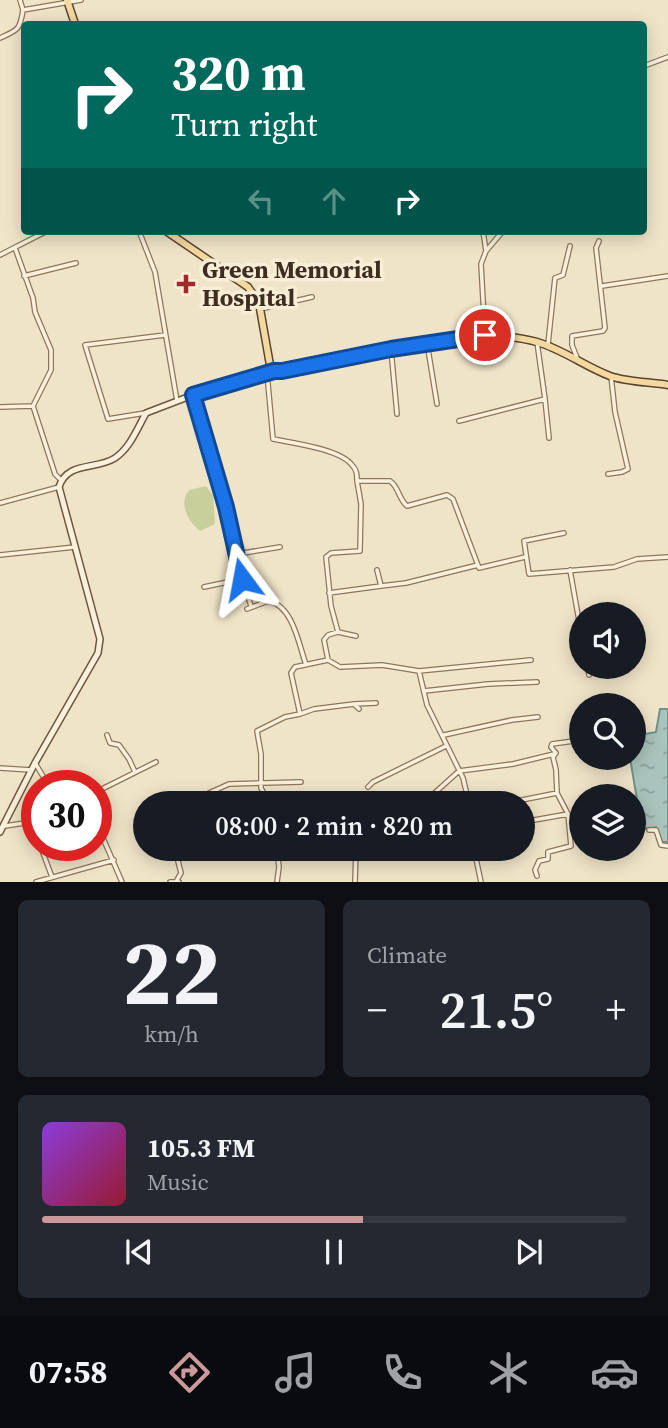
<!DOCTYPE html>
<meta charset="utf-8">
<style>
:root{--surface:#171b24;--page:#242831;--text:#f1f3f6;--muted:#9ea1a6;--line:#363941;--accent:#cc999b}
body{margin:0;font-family:"Source Serif 4",serif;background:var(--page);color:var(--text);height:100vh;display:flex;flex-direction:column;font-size:26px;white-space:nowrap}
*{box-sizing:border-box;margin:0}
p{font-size:23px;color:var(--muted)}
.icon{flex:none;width:38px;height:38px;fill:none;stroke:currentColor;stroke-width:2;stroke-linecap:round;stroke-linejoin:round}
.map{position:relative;height:882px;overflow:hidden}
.sheet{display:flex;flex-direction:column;gap:18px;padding:18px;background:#0d0f14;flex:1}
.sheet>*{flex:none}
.hud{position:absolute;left:21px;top:21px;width:626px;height:214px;border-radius:7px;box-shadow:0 4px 18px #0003;background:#00695c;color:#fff;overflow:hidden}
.buttons{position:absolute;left:569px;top:602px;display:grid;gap:14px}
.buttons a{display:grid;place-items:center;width:77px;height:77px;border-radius:50%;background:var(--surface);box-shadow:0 4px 18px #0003;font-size:35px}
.speed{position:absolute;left:21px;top:770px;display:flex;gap:14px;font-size:35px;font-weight:700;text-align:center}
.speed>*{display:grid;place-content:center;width:91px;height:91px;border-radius:50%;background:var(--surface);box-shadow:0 4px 18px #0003;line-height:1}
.speed .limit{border:10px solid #d22;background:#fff;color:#111}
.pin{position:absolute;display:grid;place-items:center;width:60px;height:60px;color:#fff;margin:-30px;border:4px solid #fff;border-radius:50%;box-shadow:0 2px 7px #0007}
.me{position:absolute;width:77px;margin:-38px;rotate:347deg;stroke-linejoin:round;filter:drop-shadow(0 0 5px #0008)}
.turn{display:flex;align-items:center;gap:24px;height:147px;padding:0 35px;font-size:32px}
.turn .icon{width:91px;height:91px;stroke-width:2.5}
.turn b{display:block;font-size:49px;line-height:60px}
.lanes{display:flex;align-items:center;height:66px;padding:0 35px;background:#0003;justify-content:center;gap:35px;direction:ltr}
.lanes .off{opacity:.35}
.big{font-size:52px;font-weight:600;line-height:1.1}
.sheet .tile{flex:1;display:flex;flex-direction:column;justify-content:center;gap:10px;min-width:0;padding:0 24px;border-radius:10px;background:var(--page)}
.sheet .dial{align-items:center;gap:0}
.dial b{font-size:91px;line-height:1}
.song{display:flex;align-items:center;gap:21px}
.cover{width:84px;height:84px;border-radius:10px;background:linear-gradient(135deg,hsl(270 70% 55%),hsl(350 70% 35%))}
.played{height:7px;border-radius:4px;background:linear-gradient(90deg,var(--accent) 55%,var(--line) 55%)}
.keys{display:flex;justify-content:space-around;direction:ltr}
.heat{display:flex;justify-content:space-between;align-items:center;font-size:38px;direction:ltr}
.sheet .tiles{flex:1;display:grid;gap:18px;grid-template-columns:1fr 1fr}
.tile:last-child{grid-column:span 2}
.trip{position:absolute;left:133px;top:791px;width:402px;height:70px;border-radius:35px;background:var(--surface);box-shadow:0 4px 18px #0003;font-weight:600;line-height:70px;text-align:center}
.menu{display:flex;height:112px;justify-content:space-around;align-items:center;background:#090b0e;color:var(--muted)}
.menu .icon{width:49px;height:49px}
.menu .selected{color:var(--accent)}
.menu b{font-size:32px;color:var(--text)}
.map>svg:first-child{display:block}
.garden{fill:#c9cf9b}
.water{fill:url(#water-ripples);stroke:#6f938a;stroke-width:2}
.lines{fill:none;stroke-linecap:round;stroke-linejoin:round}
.street-casing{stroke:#8d765c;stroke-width:6}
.secondary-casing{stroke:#6f573f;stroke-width:8}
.primary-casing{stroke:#5b4430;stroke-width:9}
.street{stroke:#faf1dc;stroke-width:3.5}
.secondary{stroke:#faf1dc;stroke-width:5}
.primary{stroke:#f3d9a0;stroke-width:6}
.route-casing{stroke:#114b97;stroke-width:18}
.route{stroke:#1a73e8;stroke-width:12}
.poi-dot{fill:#9e2a2b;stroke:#f7eed8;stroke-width:2.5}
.labels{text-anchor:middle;stroke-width:7;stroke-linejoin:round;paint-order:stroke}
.poi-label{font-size:24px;font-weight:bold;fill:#3d2e20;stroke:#f7eed8;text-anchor:start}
</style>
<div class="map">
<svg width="668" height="882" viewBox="0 0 668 882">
<defs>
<pattern id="water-ripples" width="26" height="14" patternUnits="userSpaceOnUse" patternTransform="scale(1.75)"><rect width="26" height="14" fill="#a9c4bc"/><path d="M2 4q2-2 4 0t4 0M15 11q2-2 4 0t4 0" fill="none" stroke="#8ba098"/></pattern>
</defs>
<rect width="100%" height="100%" fill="#f0e4c8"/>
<path class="garden" d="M206,486l7,9 2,29 -15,7c-12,-10 -22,-27 -11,-41z"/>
<path class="water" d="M660,709h8v133h-6l-6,-15 -14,2 -12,-71h4v-22l22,-4z"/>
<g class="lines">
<defs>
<path id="street" d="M20,0l3,10
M0,38c18,-8 20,-8 23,-28l58,-10
M644,66l24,-9
M139,231l16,41 22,129
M483,231l3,20
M15,248l18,50 2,14 16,38v20l-18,36
M0,255l47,-24
M24,276l52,-13
M602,286l66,-10
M260,309l52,-12
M485,335l-4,-71 5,-13 17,-20
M427,343l10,61
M548,344l7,-66 8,-3 7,-29
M391,349l6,65
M577,358l-5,-13v-9l31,-5 2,-3 -9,-80 3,-7
M267,373l6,66c20,4 67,10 79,26 5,5 5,10 5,16h33c9,6 8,17 17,25l40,-11 6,4 26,69 46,-11
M193,395l33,112 16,72 9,27
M545,399l4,39
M0,407l33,-1 22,68 6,6
M145,413l-37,6 -23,-74 80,-10
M459,421l86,-22 -8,-57
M608,474l14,-2 6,-3 -13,-57 -4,-36
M0,503l59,-16
M564,533l-40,8 5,33 85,-7 23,-8 31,-2
M237,554l43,-7
M0,555l75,-8
M377,570l4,16 25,-3 72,-18
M570,570l11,62
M204,587l38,-8
M329,593l52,-7
M247,609l21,-8c25,4 31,44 38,64
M338,632l18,4
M328,660l-4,-20 4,-5 10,-3 -7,-26 -5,-49 5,-4 29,-2 1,-47 -4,-23
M588,667l1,8
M419,671l8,34 36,73 6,25
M424,691l64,-7 49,-2
M354,704l22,-1
M300,714l14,-5 40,-5 5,5
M107,735l3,8 9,2 10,14 6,13
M444,735l68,-15 26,-3
M35,763l14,23
M0,768l31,2
M71,786h4
M368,787l5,-5 73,-36
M96,792l60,-30
M212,803l-3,-10 20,-9 72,-2
M269,803l-8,-15v-34l-4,-23 28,-14 15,-3 -9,-41 4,-6 33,-7 12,7 42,-2 37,6 112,-11
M321,803l33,-8 3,8
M418,803l11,-5 30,-27 54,-7 41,-10
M507,803l50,-10
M96,822l26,60
M523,822l45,-8
M5,826l26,-4 6,16
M649,830h7l5,15 7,1
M40,845l12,32
M474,849l7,33
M537,876l-2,-6 4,-9 9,-2v-7l23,-6 -3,-32 -11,-21 -1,-23 -3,-13 3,-4 -5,-6 1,-3 29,-4
M177,880l4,-7 -5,-20 4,-4
M36,882l78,-22
M170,882h9
M277,882l2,-15 -2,-18
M355,882l1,-33"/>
<path id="secondary" d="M0,832l35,-69 63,-110 2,-14 -41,-152c8,-26 38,-17 56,-29 15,-10 22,-29 31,-45l47,-18 81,-24"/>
<path id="primary" d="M67,0l8,24
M166,231l82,56 11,16 11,62 4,6h8c73,-12 184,-49 255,-29 25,7 49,25 73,34 17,6 40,6 58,9"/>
</defs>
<use href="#street" class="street-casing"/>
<use href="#secondary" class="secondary-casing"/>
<use href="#primary" class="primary-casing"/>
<use href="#street" class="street"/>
<use href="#secondary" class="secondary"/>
<use href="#primary" class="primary"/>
</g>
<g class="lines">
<defs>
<path id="route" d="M242,579l-16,-72 -33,-112 81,-24h8l109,-22 94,-14"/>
</defs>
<use href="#route" class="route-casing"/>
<use href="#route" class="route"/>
</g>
<path class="poi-dot" d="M182.5 273.5h7v7h7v7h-7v7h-7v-7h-7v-7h7z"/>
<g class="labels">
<g class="poi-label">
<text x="202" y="278">Green Memorial<tspan x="202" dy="28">Hospital</tspan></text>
</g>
</g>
</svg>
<div class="buttons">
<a><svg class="icon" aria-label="sound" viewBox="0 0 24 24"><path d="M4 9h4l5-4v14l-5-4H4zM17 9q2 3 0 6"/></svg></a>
<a><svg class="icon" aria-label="search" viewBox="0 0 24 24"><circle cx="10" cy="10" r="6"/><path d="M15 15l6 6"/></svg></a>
<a><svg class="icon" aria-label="layers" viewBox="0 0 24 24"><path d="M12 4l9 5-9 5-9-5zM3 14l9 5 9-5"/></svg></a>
</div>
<div class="speed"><div class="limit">30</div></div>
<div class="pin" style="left:485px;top:335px;background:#d93025"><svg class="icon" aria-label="arrive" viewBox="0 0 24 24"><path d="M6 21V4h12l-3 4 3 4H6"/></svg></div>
<svg class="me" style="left:242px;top:579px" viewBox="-20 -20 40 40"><path d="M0-17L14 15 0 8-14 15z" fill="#1a73e8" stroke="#fff" stroke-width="4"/></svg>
<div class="trip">08:00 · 2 min · 820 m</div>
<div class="hud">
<div class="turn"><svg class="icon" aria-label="right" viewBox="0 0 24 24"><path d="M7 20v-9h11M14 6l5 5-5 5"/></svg><div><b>320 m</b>Turn right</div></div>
<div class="lanes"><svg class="icon off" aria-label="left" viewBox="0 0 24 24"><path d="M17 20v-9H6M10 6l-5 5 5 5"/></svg><svg class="icon off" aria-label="ahead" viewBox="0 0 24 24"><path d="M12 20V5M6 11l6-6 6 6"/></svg><svg class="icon" aria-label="right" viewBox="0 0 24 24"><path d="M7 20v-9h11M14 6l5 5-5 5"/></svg></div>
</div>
</div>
<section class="sheet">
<div class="tiles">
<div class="tile dial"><b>22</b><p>km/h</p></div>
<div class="tile"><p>Climate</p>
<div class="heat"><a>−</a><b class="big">21.5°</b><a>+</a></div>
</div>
<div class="tile">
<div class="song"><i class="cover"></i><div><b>105.3 FM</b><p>Music</p></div></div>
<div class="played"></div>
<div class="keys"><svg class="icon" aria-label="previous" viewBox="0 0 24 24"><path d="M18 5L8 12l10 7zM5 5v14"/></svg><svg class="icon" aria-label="pause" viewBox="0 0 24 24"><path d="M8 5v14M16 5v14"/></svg><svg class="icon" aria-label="next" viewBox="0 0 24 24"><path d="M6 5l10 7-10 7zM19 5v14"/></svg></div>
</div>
</div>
</section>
<nav class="menu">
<b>07:58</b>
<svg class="icon selected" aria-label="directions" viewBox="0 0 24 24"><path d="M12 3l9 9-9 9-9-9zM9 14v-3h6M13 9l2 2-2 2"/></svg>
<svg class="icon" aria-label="music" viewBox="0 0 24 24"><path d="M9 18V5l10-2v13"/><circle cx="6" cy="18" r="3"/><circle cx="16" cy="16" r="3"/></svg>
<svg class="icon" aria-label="phone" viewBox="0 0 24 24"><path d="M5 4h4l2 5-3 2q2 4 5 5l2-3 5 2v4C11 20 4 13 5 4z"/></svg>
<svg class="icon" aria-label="climate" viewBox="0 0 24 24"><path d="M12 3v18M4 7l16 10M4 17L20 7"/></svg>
<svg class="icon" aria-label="car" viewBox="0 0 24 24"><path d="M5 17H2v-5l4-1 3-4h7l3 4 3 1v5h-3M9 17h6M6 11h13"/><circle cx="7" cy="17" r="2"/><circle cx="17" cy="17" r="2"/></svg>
</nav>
